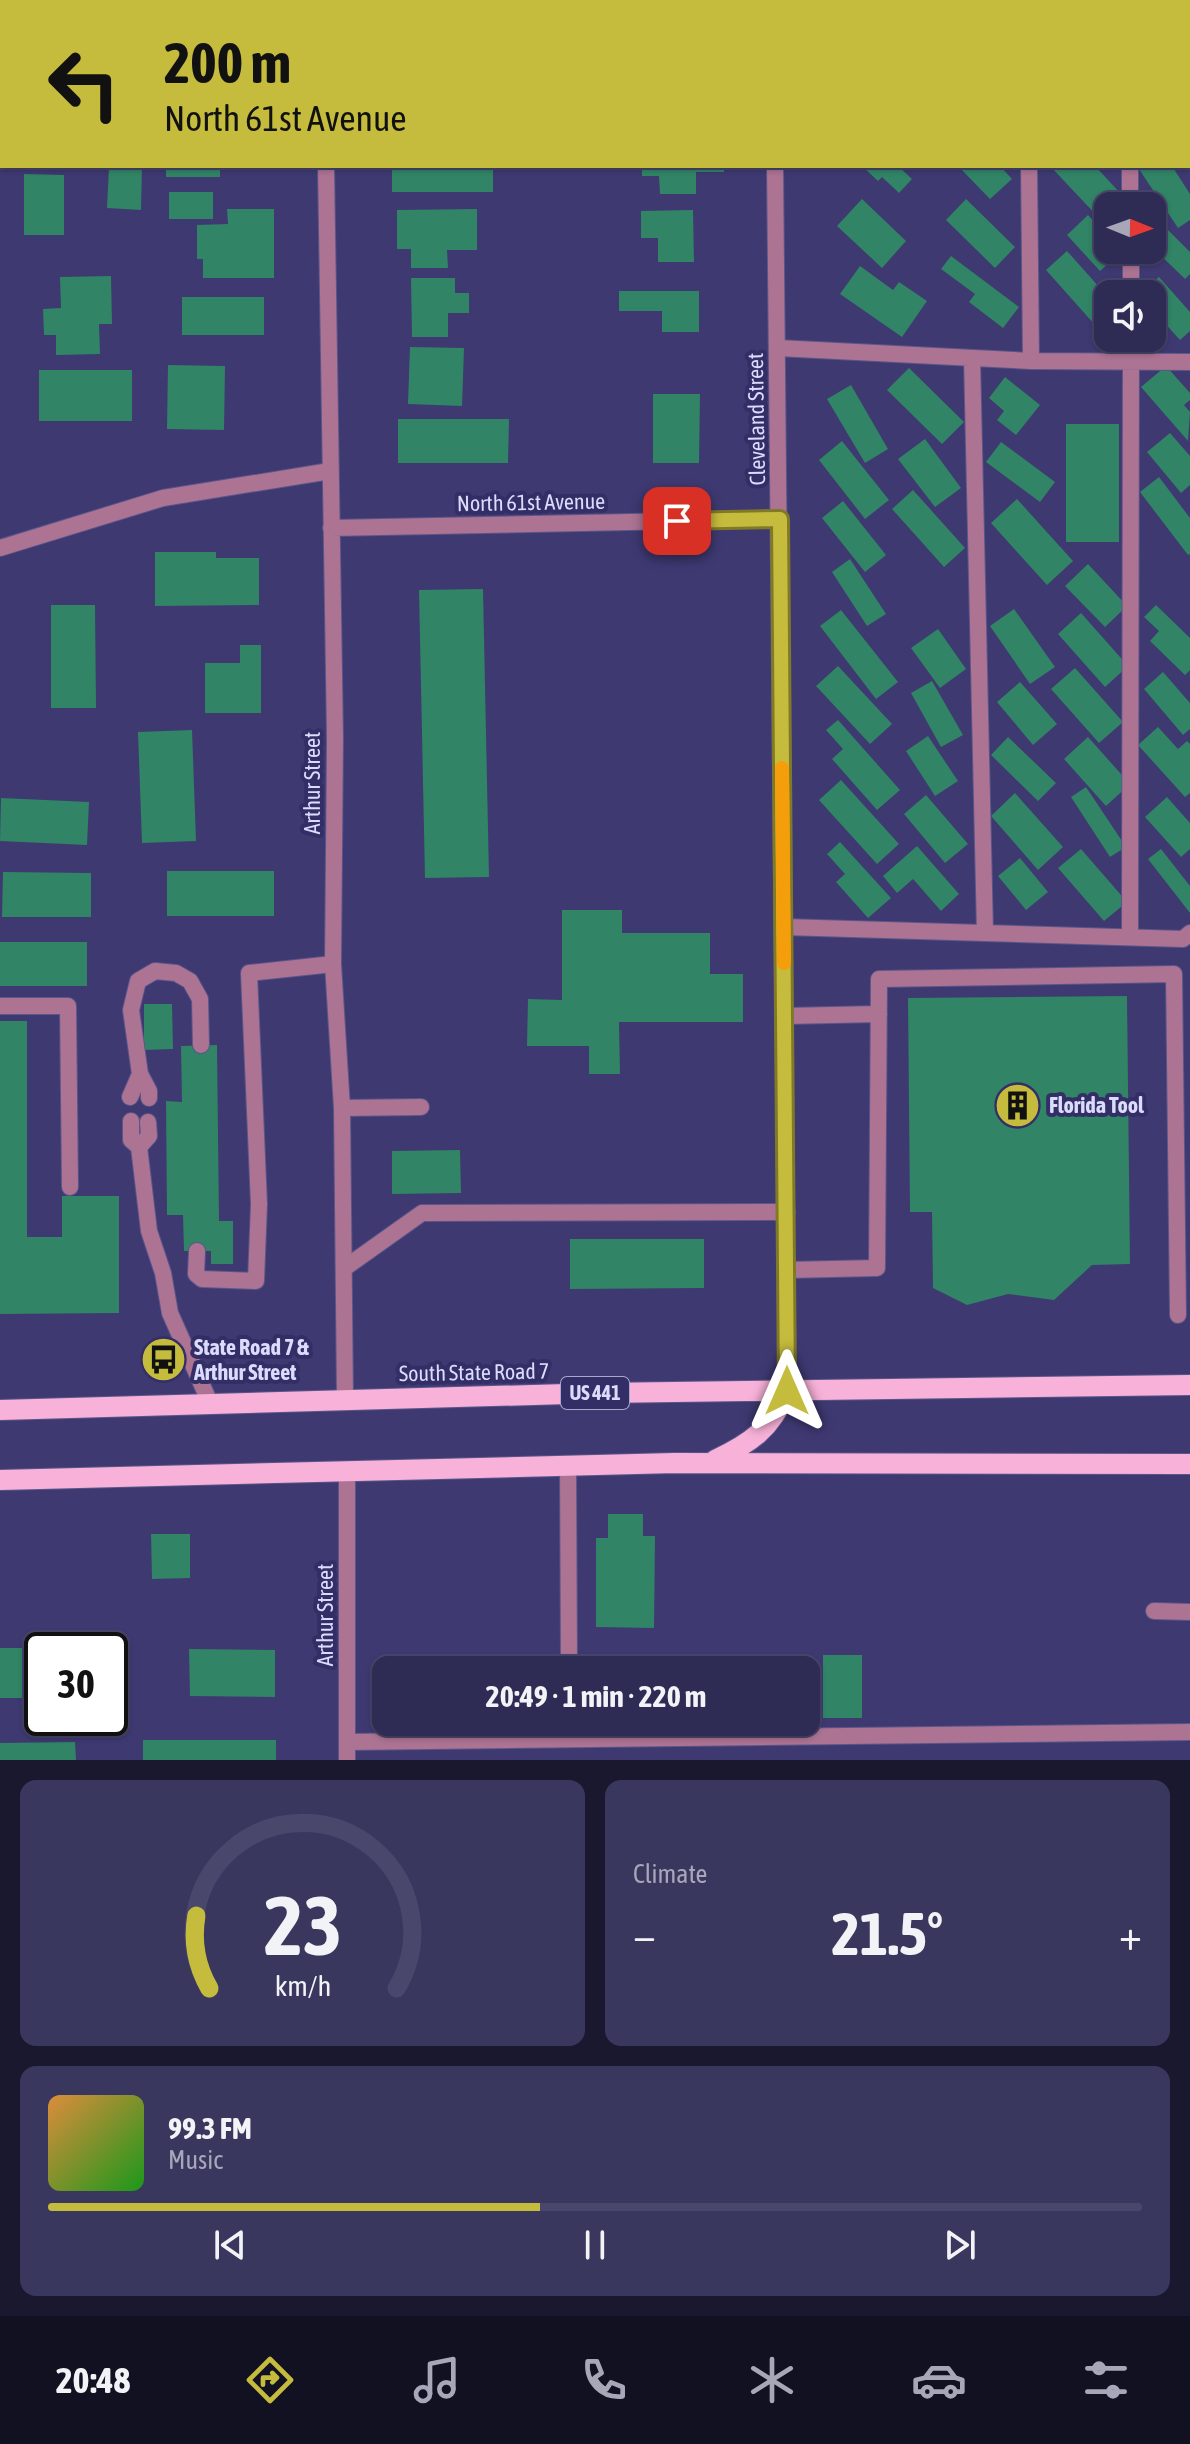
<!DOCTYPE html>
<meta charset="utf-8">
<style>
:root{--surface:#2e2b55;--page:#3a375f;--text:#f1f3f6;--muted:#a7a7b9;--line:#49476c;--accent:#c5bc3d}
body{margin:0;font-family:"Asap Condensed",sans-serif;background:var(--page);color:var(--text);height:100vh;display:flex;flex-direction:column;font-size:30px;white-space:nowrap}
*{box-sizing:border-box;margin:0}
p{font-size:26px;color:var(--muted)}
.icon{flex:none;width:44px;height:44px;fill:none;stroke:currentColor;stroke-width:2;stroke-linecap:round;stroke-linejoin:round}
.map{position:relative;height:1760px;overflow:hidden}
.sheet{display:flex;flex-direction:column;gap:20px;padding:20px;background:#19182f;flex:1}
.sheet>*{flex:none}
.top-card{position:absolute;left:0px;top:0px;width:1190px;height:168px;box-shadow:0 2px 6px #0004,0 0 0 2px var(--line);background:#c5bc3d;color:#111;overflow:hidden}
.needle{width:52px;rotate:91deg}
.fabs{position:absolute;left:1094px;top:192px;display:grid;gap:16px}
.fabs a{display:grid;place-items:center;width:72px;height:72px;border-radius:16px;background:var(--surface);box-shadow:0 2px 6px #0004,0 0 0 2px var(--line);font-size:40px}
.speed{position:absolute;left:24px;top:1632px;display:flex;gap:16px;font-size:40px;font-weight:700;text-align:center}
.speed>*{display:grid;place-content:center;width:104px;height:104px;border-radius:50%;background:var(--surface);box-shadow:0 2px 6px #0004,0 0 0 2px var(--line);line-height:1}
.speed .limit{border:4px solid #111;border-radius:12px;background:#fff;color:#111}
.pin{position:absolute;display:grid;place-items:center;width:68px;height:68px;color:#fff;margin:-34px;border-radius:16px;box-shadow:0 4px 12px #0006}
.me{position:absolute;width:88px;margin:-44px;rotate:0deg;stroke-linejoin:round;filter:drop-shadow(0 0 6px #0008)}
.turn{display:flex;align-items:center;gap:28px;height:168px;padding:0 32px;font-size:36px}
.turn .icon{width:104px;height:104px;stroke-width:2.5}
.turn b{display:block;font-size:56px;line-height:68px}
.big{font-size:60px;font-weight:700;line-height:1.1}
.sheet .widget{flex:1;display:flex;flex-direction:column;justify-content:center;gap:12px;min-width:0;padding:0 28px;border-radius:16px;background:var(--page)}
.sheet .dial{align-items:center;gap:0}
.dial svg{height:208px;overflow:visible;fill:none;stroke:var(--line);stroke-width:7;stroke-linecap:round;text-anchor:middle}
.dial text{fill:var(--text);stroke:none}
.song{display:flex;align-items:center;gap:24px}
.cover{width:96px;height:96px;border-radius:12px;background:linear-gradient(135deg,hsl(30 70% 55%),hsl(120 70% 35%))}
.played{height:8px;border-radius:4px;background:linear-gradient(90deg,var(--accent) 45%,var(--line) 45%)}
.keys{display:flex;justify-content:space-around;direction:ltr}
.heat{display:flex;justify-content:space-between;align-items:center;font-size:44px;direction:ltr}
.sheet .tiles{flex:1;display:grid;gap:20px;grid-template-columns:1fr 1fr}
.widget:last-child{grid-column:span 2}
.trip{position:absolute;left:372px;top:1656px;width:448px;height:80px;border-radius:16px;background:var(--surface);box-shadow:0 2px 6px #0004,0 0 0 2px var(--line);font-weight:700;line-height:80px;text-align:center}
.dock{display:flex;height:128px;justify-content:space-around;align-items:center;background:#121122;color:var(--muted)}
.dock .icon{width:56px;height:56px}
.dock .current{color:var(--accent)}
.dock b{font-size:36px;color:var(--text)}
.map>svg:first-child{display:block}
.building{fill:#318465}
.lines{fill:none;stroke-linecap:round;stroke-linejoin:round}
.lane-casing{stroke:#5a568a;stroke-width:18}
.street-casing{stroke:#5a568a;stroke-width:18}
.primary-casing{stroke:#5a568a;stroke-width:22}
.lane{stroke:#ac7393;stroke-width:16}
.street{stroke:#ac7393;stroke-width:16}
.primary{stroke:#f8b2d9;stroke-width:20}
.route-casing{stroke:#807a28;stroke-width:20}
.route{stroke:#c5bc3d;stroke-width:14}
.slow{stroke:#f59e0b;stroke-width:14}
.labels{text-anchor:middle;stroke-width:8;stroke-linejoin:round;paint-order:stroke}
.shield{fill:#342e66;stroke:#a8a7d0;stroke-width:2}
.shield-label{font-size:20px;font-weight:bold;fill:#dadbfd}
.street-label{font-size:22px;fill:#dadbfd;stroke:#342e66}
.poi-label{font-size:22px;font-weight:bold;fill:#dadbfd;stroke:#342e66;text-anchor:start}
</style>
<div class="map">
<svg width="1190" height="1760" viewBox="0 0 1190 1760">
<rect width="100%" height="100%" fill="#3e3971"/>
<path class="building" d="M109,166h33l-1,44 -34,-2z
M166,166h54v11h-54z
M392,166h101v26h-101z
M642,166h82v6h-28v22h-36l-1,-18h-17z
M862,166h36l14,13 -13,14 -17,-16 -4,4z
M958,166h42l12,13 -22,20z
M1050,166h45l28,30 -11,10h-4v4l-9,8z
M1137,166h35l18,28v26l-12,8z
M24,174l40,1v60h-40z
M169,192h44v27h-44z
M862,199l44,42 -24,27 -45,-42z
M966,199l49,48 -20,21 -49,-48z
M227,209h47v69h-71v-19h-6v-34l31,-1z
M477,209v41h-30l1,18h-37v-19h-14v-39z
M693,210l1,52h-36v-24h-17v-27z
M1088,215l20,22v13l13,2 -21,19 -33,-36z
M1154,216l36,36v22l-5,5 -33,-32z
M1067,251l41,46v33l-5,4 -57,-64z
M951,256l68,51 -16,21 -34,-26 6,-8 -34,-25z
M860,266l33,24 6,-8 28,19 -25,36 -62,-43z
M111,276l1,48h-13l1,30 -44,1v-20h-12l-1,-26 18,-1 -1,-31z
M1159,277l31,35v19l-10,9 -28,-31v-15h-12z
M411,278h44v15h14v20h-21v24h-36z
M619,291h80v41h-37v-21h-43z
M182,297h82v38h-82z
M410,347l54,1 -2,58 -54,-2z
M168,365l57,1 -1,64 -57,-1z
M1166,366l24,27v7l-6,5 6,7 -2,29 -47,-54z
M909,368l55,54 -22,22 -55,-54z
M39,370h93v51h-93z
M1005,377l35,28 -24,30 -19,-15 7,-9 -15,-13z
M851,385l37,64 -23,14 -38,-64z
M653,394h47l-1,69h-46z
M398,419h111l-1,44h-110z
M1066,424h53v118h-53z
M1170,433l20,23v29l-9,8 -34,-41z
M925,439l36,49 -26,19 -37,-48z
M842,441l47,59 -24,19 -46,-59z
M1001,442l54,40 -15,20 -54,-40z
M1159,477l31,41v36l-2,1 -48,-63z
M913,490l52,58 -21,19 -52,-58z
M1017,499l56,62 -26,24 -56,-62z
M843,501l43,54 -21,17 -43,-54z
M155,552h61v6h43v47l-104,1z
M850,559l36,55 -19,12 -35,-54z
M1088,564l39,42 -22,21 -40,-41z
M483,589l6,288 -64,1 -6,-288z
M51,605h44l1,103h-45z
M1156,605l34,33v32l-5,5 -35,-34 9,-10 -15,-14z
M1014,609l41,58 -25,17 -40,-58z
M841,610l57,72 -22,17 -56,-73z
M1081,613l47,53 -23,21 -47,-53z
M938,629l28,40 -26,19 -29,-40z
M240,645h21v68h-56v-50h35z
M838,666l54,58 -22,20 -54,-58z
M1075,668l48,54 -24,21 -48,-54z
M1163,672l27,31v26l-7,6 -39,-46z
M932,681l31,54 -22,12 -30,-54z
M1020,682l37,42 -24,21 -36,-43z
M838,720l62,70 -23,20 -45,-51 11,-10 -17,-19z
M1158,727l20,22 9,-8 3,3v49l-5,4 -47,-52z
M192,730l4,111 -54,2 -4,-111z
M928,736l30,45 -23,15 -29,-45z
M1008,737l48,46 -18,18 -47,-46z
M1088,737l42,47 -24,22 -42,-47z
M841,780l58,64 -22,20 -58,-64z
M1086,787l40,60 -16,10 -39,-60z
M1015,793l48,54 -25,23 -47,-54z
M926,795l42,49 -23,19 -41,-49z
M1167,797l23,26v26l-9,8 -36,-40z
M1,798l88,4 -2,43 -87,-4z
M840,842l51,56 -23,20 -32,-36 9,-8 -18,-20z
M917,846l42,48 -18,17 -28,-32 -16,14 -14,-17z
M1081,849l46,53 -23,19 -46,-53z
M1161,849l29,37v27l-42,-54z
M1020,858l28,34 -22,18 -28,-34z
M167,871h107v45h-107z
M3,872l88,1v44h-89z
M562,910h60v23h88v41h33v48h-124l1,52h-31v-28h-62l1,-47 34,1z
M0,942h87v44h-87z
M1127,996l3,268 -38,1 -38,35 -46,-6 -41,11 -34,-17 -1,-76h-22l-2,-214z
M144,1004h28l1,45 -29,1z
M0,1021h27v216h35v-41h57v117l-119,1z
M217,1045l2,176h14v43h-22v-13h-27l-1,-36h-16l-1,-114 16,1 -1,-56z
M460,1150l1,43 -69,1v-43z
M570,1239h134v49l-134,1z
M608,1514h35v22h12l-1,92 -58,-1v-89h12z
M151,1534h39v44l-38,1z
M0,1648h42v50h-42z
M189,1649l86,1v47l-85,-1z
M823,1655h39v63h-39z
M772,1660l35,7 -1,3h-37z
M143,1740h133v20h-133z
M75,1742l1,18h-76v-17z"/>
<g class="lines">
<defs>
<path id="lane" d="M1027,0v2
M1128,0v2
M1029,166l2,195
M1130,166v40
M1131,250v44
M778,348l253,13 159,1
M972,358l13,575
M784,927l399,12 7,-6
M1130,937l1,-599
M0,1006h68l2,181
M785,1016l94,-2
M130,1097l10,-23
M149,1098v-7l-9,-17 -9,-64 7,-29 17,-10 21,2 14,8 10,18 1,46
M342,1108l79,-1
M131,1121v19l8,7
M148,1122l1,14 -10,11 10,84 14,42 7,40 40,90
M197,1251l-1,23 6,5 54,2 3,-77 -10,-231 84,-9
M346,1267l76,-54 365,-1
M787,1270l90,-2 2,-289 295,-5 4,341
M568,1465l1,200 4,5
M1154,1611l36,1
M347,1742l843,-10"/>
<path id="street" d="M324,0v2
M773,0v2
M326,166l9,572 -2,226 9,144 3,291
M775,166l12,1225
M331,528l449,-9
M0,548l163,-50 167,-27
M347,1470v290"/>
<path id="primary" d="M0,1410l601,-17 589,-8
M715,1460c36,-17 56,-31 72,-69
M0,1480l675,-17 515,1"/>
</defs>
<use href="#lane" class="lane-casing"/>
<use href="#street" class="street-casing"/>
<use href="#primary" class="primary-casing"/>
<use href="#lane" class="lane"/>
<use href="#street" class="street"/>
<use href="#primary" class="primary"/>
</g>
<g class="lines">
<defs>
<path id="route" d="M677,521l103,-2 7,872"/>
</defs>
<use href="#route" class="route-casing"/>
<use href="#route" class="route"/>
<path class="slow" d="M782,768l2,195"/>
</g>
<defs>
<symbol id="building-disc" viewBox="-11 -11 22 22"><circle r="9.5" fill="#c5bc3d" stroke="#342e66"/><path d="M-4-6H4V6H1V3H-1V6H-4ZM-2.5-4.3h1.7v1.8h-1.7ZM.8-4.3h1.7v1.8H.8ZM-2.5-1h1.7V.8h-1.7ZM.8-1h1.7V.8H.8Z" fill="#111"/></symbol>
<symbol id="bus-disc" viewBox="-11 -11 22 22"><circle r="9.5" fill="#c5bc3d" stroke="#342e66"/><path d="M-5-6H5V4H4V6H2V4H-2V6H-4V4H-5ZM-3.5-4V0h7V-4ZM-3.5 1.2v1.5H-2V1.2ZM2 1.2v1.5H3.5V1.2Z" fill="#111"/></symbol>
</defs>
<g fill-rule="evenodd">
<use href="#building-disc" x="992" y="1080" width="51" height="51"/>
<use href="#bus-disc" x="138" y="1334" width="51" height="51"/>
</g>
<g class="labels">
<rect class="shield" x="561" y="1377" width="68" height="32" rx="6"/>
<g class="shield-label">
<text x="595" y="1400">US 441</text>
</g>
<g class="street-label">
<text transform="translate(756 419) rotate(-91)" y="8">Cleveland Street</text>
<text transform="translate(531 502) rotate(-1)" y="8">North 61st Avenue</text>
<text transform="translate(312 783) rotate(-90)" y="8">Arthur Street</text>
<text transform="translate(474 1372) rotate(-1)" y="8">South State Road 7</text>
<text transform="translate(325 1615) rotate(-90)" y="8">Arthur Street</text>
</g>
<g class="poi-label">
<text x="1049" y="1113">Florida Tool</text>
<text x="194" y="1355">State Road 7 &amp;<tspan x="194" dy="25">Arthur Street</tspan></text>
</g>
</g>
</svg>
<div class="fabs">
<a><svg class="needle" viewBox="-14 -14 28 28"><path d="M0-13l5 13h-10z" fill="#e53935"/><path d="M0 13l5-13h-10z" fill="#a7a7b9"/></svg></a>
<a><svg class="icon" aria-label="sound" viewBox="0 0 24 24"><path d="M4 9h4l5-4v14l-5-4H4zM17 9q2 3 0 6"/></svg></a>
</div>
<div class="speed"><div class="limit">30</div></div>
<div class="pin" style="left:677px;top:521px;background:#d93025"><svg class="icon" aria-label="arrive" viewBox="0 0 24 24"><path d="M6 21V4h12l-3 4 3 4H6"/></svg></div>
<svg class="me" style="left:787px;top:1391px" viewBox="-20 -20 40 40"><path d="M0-17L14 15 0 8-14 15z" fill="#c5bc3d" stroke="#fff" stroke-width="4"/></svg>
<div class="trip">20:49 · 1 min · 220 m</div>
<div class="top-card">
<div class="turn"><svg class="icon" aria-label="left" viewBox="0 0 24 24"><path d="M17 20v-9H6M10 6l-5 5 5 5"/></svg><div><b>200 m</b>North 61st Avenue</div></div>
</div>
</div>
<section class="sheet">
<div class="tiles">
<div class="widget dial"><svg viewBox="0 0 100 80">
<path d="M14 69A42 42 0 1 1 86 69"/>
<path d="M14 69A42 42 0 0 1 9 41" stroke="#c5bc3d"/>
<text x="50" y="56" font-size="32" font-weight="700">23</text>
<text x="50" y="72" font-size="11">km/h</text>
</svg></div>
<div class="widget"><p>Climate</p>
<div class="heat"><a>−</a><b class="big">21.5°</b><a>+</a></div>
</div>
<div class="widget">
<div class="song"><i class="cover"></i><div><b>99.3 FM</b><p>Music</p></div></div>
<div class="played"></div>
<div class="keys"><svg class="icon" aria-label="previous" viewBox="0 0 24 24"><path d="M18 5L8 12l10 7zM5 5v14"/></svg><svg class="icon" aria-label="pause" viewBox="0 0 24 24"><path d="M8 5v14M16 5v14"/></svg><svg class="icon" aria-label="next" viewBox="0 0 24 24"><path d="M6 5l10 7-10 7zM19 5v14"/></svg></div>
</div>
</div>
</section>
<nav class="dock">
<b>20:48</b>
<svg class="icon current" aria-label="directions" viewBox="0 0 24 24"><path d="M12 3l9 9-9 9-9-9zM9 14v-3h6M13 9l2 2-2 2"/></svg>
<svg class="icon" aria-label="music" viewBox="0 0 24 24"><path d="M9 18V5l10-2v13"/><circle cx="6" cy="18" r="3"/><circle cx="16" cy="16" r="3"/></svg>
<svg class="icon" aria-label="phone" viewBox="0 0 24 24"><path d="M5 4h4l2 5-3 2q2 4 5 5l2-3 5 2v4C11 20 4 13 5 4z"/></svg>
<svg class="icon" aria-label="climate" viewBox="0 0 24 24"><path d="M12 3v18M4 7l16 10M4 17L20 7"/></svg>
<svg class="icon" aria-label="car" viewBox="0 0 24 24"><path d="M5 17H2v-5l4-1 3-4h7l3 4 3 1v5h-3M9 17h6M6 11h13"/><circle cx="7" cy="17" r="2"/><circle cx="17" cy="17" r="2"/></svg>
<svg class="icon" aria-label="filters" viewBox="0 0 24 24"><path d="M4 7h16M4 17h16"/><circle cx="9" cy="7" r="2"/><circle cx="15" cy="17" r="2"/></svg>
</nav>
